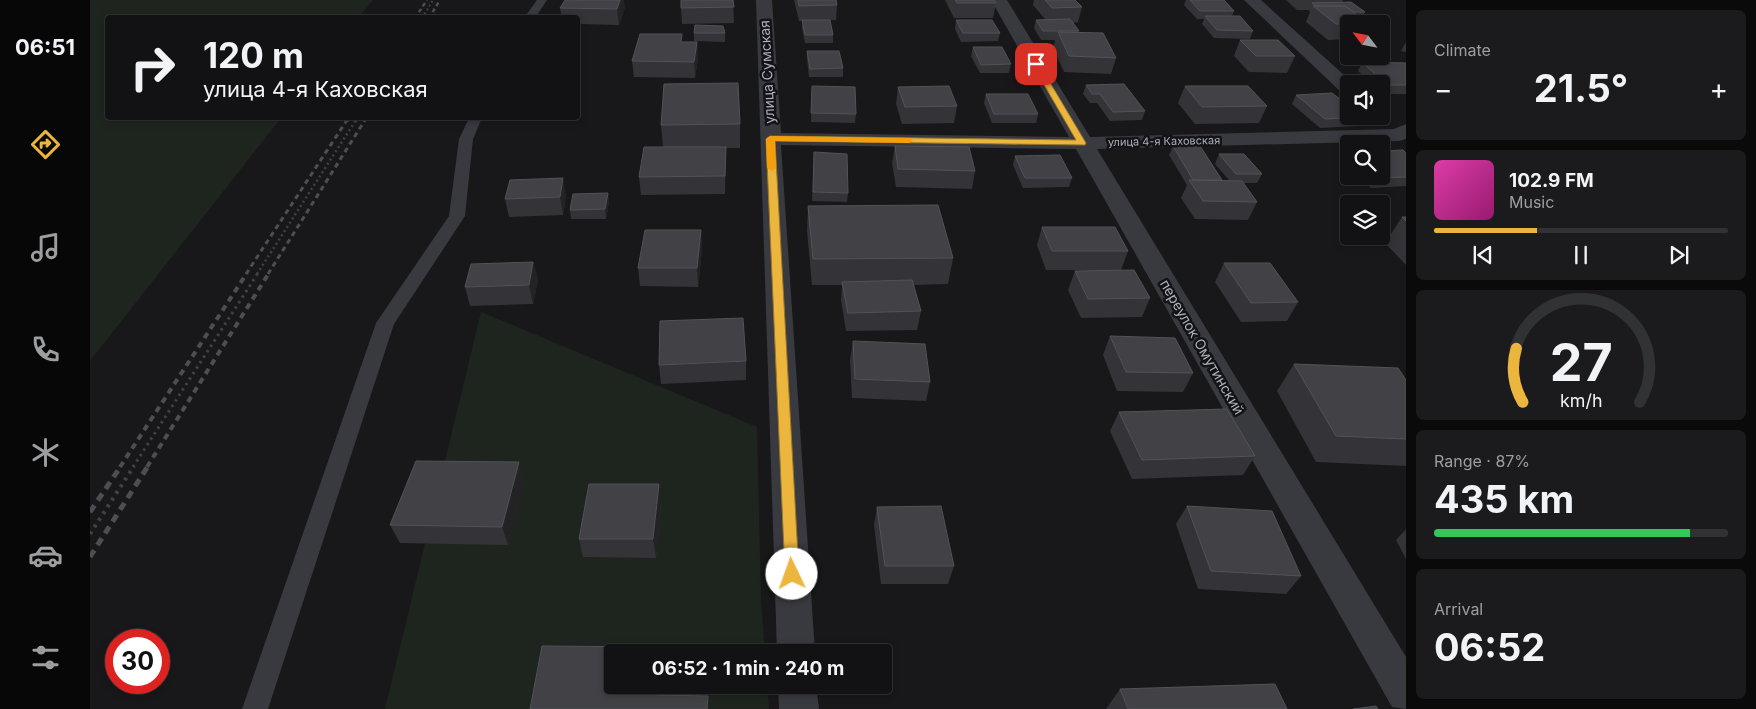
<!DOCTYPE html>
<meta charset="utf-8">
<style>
:root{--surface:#121214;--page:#1b1b1d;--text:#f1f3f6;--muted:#9c9ea0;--line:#313234;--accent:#ecb53e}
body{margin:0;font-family:Inter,sans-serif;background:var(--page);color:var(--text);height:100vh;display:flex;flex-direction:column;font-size:19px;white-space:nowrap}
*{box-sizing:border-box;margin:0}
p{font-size:16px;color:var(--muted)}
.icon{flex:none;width:28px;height:28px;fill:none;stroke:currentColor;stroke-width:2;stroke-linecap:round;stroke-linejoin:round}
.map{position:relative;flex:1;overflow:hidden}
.side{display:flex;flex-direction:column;gap:10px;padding:10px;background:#0a0a0b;width:350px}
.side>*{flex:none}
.hud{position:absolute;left:15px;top:15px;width:475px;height:105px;border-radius:5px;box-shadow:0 2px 8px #0003,0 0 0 1px var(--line);background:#121214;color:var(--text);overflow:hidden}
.needle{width:32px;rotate:302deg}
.controls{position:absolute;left:1250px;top:15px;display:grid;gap:10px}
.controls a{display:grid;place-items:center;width:50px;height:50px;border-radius:5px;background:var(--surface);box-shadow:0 2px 8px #0003,0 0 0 1px var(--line);font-size:25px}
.speed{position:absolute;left:15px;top:629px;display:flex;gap:10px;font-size:25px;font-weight:700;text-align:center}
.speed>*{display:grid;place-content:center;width:65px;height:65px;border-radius:50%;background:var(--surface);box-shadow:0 2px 8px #0003,0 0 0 1px var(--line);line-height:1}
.speed .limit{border:8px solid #d22;background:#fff;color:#111}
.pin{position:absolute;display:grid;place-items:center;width:42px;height:42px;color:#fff;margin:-21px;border-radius:10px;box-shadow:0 2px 8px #0006}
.me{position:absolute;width:55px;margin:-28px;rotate:357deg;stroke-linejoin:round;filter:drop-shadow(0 0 4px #0008)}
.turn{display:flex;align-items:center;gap:18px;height:105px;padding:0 15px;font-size:22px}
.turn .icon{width:65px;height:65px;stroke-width:2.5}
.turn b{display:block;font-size:35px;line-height:42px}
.big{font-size:38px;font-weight:700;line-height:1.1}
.side .card{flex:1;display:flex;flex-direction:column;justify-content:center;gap:8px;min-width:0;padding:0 18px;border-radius:8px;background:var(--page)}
.side .dial{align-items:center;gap:0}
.dial svg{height:130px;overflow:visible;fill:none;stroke:var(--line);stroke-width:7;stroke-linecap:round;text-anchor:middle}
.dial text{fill:var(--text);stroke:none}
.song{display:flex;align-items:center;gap:15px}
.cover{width:60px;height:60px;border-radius:8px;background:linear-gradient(135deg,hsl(320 70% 55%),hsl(320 70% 35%))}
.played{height:5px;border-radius:2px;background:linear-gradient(90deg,var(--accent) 35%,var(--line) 35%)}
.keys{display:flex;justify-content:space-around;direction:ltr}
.heat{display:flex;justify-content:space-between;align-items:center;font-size:28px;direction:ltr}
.charge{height:8px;border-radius:4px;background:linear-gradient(90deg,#34c759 87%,var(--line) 0)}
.trip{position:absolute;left:514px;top:644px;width:288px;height:50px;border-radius:5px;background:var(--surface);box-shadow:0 2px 8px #0003,0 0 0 1px var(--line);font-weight:700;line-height:50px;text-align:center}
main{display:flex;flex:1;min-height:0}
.tabs{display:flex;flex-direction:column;width:90px;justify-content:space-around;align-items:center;background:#070708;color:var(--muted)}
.tabs .icon{width:35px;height:35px}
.tabs .active{color:var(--accent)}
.tabs b{font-size:22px;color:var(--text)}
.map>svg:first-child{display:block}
.green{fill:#1e251f}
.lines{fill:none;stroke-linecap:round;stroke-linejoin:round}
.path-far3{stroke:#3f4146;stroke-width:2;stroke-dasharray:2 2.5;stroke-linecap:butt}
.path-far2{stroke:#3f4146;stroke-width:2.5;stroke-dasharray:2 3;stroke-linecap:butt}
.path-far1{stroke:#3f4146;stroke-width:3;stroke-dasharray:2.5 4;stroke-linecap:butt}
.path{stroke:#3f4146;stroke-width:4;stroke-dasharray:3 5;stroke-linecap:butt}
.lane{fill:#393a3f;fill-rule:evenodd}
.street{fill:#393a3f;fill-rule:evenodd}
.rail-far3{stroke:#4c4e54;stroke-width:2.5;stroke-dasharray:4 3;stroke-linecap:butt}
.rail-far2{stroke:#4c4e54;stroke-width:3;stroke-dasharray:5 4;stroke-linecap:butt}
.rail-far1{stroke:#4c4e54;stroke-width:4;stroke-dasharray:6 5;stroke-linecap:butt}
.rail{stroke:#4c4e54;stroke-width:5;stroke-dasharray:8 6;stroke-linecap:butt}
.wall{fill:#343438}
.shaded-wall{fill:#232326}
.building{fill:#414146;stroke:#515358}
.route{fill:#ecb53e;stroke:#997628}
.slow{fill:#f59e0b}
.labels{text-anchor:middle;stroke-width:5;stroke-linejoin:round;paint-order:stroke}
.far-street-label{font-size:11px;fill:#aaafb9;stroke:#131315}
.street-label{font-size:14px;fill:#aaafb9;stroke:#131315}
</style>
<main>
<nav class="tabs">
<b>06:51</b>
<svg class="icon active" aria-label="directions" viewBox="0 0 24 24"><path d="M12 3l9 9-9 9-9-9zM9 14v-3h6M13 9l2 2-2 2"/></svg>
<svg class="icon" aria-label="music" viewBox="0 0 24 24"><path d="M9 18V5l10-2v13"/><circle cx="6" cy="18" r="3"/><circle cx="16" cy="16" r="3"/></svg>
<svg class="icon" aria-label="phone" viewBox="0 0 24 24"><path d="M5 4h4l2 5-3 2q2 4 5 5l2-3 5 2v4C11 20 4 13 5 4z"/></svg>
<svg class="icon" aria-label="climate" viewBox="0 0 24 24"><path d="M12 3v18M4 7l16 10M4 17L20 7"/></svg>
<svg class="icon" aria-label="car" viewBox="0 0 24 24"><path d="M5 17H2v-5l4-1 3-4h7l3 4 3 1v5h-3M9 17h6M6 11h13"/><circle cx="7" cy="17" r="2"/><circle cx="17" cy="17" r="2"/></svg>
<svg class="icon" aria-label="filters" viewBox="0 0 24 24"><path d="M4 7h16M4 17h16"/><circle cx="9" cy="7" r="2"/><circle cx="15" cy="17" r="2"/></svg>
</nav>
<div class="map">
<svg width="1316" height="709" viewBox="0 0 1316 709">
<rect width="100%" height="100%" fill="#18181a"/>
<path class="green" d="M0,0h283l-14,17 -251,1v100h173l-191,243z
M391,312l276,115 4,175 4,50h-153v33h155l2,24h-384z"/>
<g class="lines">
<path class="path-far3" d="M332,18l11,-18
M266,122l2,-4"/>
<path class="path-far2" d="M167,274l99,-154"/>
<path class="path-far1" d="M43,467l125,-194"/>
<path class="path" d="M0,534l44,-68"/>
<path class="lane" d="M447,0h10l-12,18h-11z
M379,118h13l-9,21 -8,77 -71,108 -126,385h-26l134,-386 73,-107 10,-77z"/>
<path class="street" d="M666,0h16l9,133 288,4 -78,-137h16l83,137 304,-8 12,-5v15l-7,2 -302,8 309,508v52l-14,-2 -316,-558 -295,-4 34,507h-38z
M1154,0h17l93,84h-5v11l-7,-2z
M688,685h38l3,24h-40z"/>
<path class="rail-far3" d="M325,18l12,-18
M339,18l11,-18
M257,122l2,-4
M274,122l2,-4"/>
<path class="rail-far2" d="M156,274l101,-154
M178,274l97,-154"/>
<path class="rail-far1" d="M30,467l127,-194
M57,467l122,-194"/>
<path class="rail" d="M0,512l31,-46
M0,557l58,-91"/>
</g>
<path class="wall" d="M643,0l1,23 -52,1 -1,-16z
M704,0h42l1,5 -1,15h-6l3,15v8h-28l-3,-15v-7h-3z
M855,0h49l2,3 -3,15h-39z
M944,0h41l7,7 -4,15 -6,1 7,8 -1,1 38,26 -5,16 -47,-2 -11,-24 2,-8h-14l-7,-12 2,-8 9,-1 -12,-14z
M1096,0h38l10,11 -2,5 21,15 -3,8 -36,-1 -12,-14 2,-5h-7l-13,-14z
M1196,0h57l-1,2 23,10 -3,6 -13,6v15l-21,1 -22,-18 4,-10 -1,-1v-1h-12z
M535,7l-6,18 -41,-1v-6h-16l-2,-10z
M866,20l44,13 -2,8 -37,1 -6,-13z
M604,33h31v9l-31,-1z
M1150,40l55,16 -8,17 -38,-1 -15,-16z
M593,42h14l1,16 -3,20 -61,-1 -2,-16z
M1316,42v10l-5,-1z
M883,47l38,17 -2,9h-29l-9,-17z
M717,51l36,17v9h-34l-2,-18z
M1272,62l44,1v31h-24l-1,-1v-9h-9l-14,-13z
M996,85l59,26 -3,9 -32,1 -13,-18h-7l-7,-9z
M722,86l44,28 -1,9 -44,-1z
M1095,86l82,20 -8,17 -64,1 -17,-21z
M808,87l59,19 -3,17 -52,1 -6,-20z
M896,94l52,20 -2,9h-44l-8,-20z
M1206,95l67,22 -5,9 -38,2 -28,-24z
M650,124v24h-14l-1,46 -84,1 -2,-18 24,-30 -2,-22z
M805,146l80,25 -3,18 -76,-2 -4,-24z
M1083,146l49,34h7l-14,-16 4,-10 43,20 -5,9h-13l13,19 -9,18 -53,-1 -14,-21 6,-13 -18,-30z
M724,152l34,41 -1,9 -35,-1z
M1257,153h2v15l-7,-6z
M1316,153v33l-35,2 -13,-12h23z
M925,156l57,22 -3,9 -46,1 -10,-23z
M518,193l1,9 -3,17h-35l-1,-9z
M476,196l-3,19 -54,2 -4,-18z
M718,206l145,52 -5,26 -34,1 7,26 -4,19 -71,1 -5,-31 1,-15h-30l-5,-54z
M1312,217h4v48l-21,-22z
M952,227l86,24 -7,19h-75l-9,-25z
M611,230l1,19 -4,38 -58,-1 -2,-18z
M443,262l5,18 -5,24 -63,2 -5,-19z
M1134,263l74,39 -11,19 -46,1 -26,-40z
M985,271l75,27 -8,19 -61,1 -13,-28z
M1020,336l83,37 -10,19 -66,-1 -14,-36z
M763,341l77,41 -4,19 -74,-3 -2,-38z
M656,361v19l-85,4 -2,-19z
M1204,364l112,16v86l-90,-4 -39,-71z
M1029,412l136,44 -12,19 -111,4 -22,-48z
M435,481l-17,64 -108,-2 -10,-18z
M571,503l-5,55 -73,-1 -4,-18z
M1097,506l114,70 -15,18 -88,-5 -22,-65z
M787,507l77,59 -6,18h-67l-7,-59z
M1316,529v30l-10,-19z
M1030,689l167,20h-181z"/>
<path class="shaded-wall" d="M530,0h4l1,7 -6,18 -2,-16z
M607,42l1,16 -3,20 -1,-16z
M636,147v18l-1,29v-18z
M473,178l3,18 -3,19 -3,-18z
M518,193l1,9 -3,17 -1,-10z
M611,230l1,19 -4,38 -1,-19z
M443,262l5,18 -5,24 -4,-19z
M429,462l6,19 -17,64 -6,-18z
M569,484l2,19 -5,55 -3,-19z
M568,685h6l-2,24 -5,-14z"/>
<path class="building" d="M475,0h55l-3,9 -57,-1z
M591,0h52l1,7 -53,1z
M708,0h38l1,5 -38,1z
M865,0h39l2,3h-39z
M955,0h30l7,7 -30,1z
M1100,0h34l10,11h-34z
M1261,2l14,10h-11l-9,-6h-29l-4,-3z
M1223,6h32l24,18h-33z
M1115,16h35l13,15 -36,-1z
M980,19l9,12h-36l-7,-11z
M712,20h28l3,15h-28z
M866,20h36l8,13h-37z
M605,25l28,1 2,7h-31z
M968,32l45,1 13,25 -47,-2z
M550,34h42l-1,8h16l-3,20 -62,-1z
M1150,40h38l17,16h-39z
M883,47h29l9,17 -30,1z
M717,51h32l4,17 -33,1z
M1272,62l44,1v22h-19z
M648,83l2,41 -79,1 3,-41z
M1034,84l21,27 -32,1 -13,-18h-8l-6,-9z
M722,86l43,1 1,27 -45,-1z
M859,86l8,20 -52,1 -7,-20z
M1095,86h63l19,20 -65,1z
M1242,93l17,13v10l14,1 -38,2 -29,-24z
M896,94h42l10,20h-44z
M805,146l74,1 6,24 -77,-2z
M1083,146h27l22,34h-29z
M554,147h82l-1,29 -86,1z
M1313,150l3,3v24l-29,1 -3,-2h7v-25z
M724,152l33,2 1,39 -35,-1z
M1129,154h25l18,20h-26z
M970,155l12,23h-47l-10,-22z
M473,178l-3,19 -55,2 5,-19z
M1099,180l53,1 15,21 -54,-1z
M518,193l-3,16 -35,1 3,-16z
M848,205l15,53 -140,1 -5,-53z
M1312,217h4v4z
M952,227h73l13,24h-76z
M555,230h56l-4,38h-59z
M443,262l-4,23 -64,2 6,-23z
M1134,263h46l28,39 -47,1z
M1044,270l16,28 -62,1 -13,-28z
M822,280l9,31 -73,2 -6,-31z
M653,318l3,43 -87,4 1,-44z
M1020,336l65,2 18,35 -67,-1z
M763,341l72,3 5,38 -75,-3z
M1204,364l104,4 8,12v59l-70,-3z
M1137,409l28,47 -113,4 -23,-48z
M326,461l103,1 -17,65 -112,-2z
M499,484h70l-6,55h-74z
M851,506l13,60h-69l-8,-59z
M1097,506l85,5 29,65 -90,-5z
M452,646l119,1v5h-49v33h46l-1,10 51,1 -1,13h-177z
M1185,684l12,25h-159l-8,-20z
M1286,706l2,3h-25z"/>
<path class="route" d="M946,61l3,3 47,79 -1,2 -310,-4 24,433 -2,4 -5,2 -5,-2 -2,-4 -19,-435 4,-3 306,4 -44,-76z"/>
<path class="slow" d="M680,136l139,2 4,3 -4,2 -134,-2 1,27 -4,3 -5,-3 -1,-29z"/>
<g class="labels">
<g class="far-street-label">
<text transform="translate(1074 141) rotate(-1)" y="4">улица 4-я Каховская</text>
</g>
<g class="street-label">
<text transform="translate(677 72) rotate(-93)" y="5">улица Сумская</text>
<text transform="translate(1112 347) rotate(60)" y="5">переулок Омутинский</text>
</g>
</g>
</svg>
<div class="controls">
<a><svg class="needle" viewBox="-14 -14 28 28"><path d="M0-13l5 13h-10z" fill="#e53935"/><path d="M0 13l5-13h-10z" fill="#9c9ea0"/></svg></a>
<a><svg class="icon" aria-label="sound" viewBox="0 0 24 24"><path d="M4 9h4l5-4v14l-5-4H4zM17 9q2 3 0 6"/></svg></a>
<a><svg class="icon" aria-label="search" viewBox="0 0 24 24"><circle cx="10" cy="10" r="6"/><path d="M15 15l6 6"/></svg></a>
<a><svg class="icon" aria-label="layers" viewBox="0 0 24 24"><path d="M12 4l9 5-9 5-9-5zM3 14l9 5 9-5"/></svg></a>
</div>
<div class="speed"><div class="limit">30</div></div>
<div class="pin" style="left:946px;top:64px;background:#d93025"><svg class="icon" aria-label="arrive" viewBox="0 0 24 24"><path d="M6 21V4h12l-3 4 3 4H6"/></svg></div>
<svg class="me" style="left:702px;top:574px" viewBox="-20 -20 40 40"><circle r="19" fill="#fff"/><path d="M0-13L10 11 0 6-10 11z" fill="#ecb53e"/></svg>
<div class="trip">06:52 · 1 min · 240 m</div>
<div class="hud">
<div class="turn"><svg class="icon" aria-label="right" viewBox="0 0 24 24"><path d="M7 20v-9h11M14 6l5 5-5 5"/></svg><div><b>120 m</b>улица 4-я Каховская</div></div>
</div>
</div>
<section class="side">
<div class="card"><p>Climate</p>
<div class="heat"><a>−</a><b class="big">21.5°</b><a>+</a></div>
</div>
<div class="card">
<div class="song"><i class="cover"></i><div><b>102.9 FM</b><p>Music</p></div></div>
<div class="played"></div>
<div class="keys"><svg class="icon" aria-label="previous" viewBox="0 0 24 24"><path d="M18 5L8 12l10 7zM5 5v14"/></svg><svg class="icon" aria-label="pause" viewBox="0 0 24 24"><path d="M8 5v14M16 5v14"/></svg><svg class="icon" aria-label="next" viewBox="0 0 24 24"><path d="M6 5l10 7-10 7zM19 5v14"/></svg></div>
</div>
<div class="card dial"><svg viewBox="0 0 100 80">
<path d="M14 69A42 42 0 1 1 86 69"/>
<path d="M14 69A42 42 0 0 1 10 36" stroke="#ecb53e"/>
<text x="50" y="56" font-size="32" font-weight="700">27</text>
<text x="50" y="72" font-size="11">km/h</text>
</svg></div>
<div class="card"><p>Range · 87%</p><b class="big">435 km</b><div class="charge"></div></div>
<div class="card"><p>Arrival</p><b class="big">06:52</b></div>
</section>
</main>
